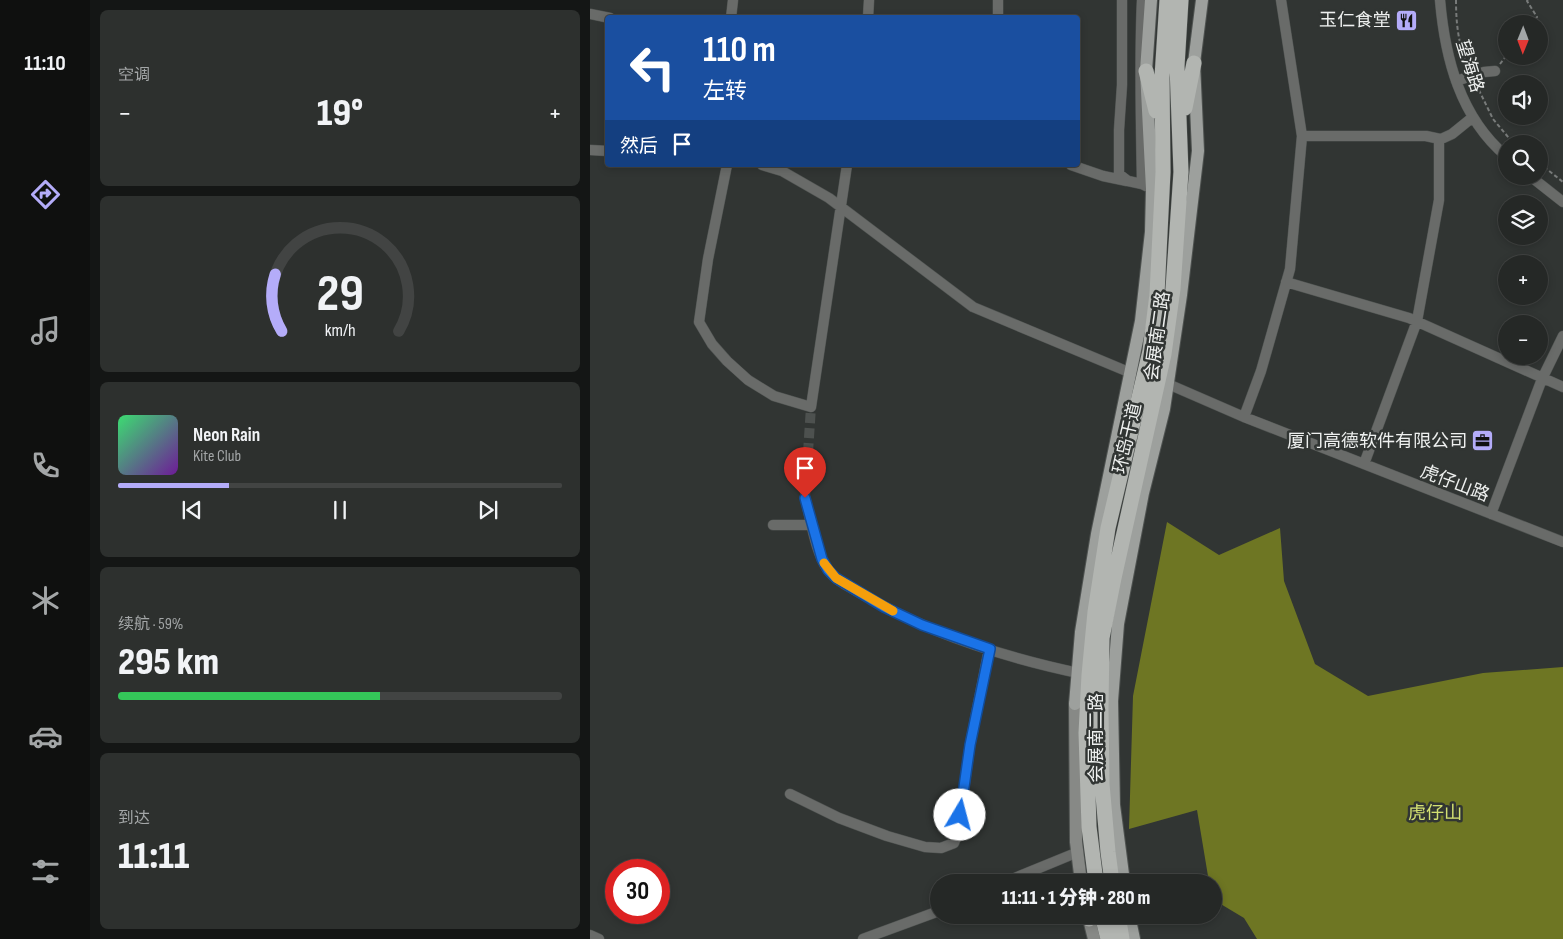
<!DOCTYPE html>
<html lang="zh">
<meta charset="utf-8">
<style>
:root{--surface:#252826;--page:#2d302e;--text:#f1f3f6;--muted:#a3a6a7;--line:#424443;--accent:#b4acf9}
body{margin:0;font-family:"Sofia Sans Condensed","Noto Sans SC",sans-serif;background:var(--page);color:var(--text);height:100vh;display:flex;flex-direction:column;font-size:19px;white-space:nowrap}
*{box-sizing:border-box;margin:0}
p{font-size:16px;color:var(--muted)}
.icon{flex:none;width:28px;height:28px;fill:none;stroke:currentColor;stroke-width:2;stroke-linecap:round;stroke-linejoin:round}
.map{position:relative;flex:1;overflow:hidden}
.sheet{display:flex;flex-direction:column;gap:10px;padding:10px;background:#141615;width:500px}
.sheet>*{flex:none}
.top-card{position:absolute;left:15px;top:15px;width:475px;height:152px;border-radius:5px;box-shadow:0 2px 8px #0003,0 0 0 1px var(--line);background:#1a4fa0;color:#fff;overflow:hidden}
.needle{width:32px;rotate:181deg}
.tools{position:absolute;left:908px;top:15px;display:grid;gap:10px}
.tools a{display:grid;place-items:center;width:50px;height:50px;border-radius:50%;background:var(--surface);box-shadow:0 2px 8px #0003,0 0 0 1px var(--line);font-size:25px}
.speed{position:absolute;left:15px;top:859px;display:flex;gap:10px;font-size:25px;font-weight:700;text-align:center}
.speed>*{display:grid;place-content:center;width:65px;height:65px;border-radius:50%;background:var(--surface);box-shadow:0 2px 8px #0003,0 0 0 1px var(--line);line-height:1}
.speed .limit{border:8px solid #d22;background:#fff;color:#111}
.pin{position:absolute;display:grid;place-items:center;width:42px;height:42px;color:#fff;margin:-51px -21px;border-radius:50% 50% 50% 0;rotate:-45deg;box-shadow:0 0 5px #0007}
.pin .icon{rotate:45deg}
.me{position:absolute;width:55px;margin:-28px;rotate:8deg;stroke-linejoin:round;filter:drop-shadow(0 0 4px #0008)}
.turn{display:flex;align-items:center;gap:18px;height:105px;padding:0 15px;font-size:22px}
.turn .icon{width:65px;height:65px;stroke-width:2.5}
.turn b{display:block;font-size:35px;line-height:42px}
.then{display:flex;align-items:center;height:48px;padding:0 15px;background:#0003;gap:10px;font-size:19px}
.big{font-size:38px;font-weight:800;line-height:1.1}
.sheet .card{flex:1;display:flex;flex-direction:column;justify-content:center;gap:8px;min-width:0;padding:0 18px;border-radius:8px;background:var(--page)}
.sheet .dial{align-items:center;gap:0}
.dial svg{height:130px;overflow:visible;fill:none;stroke:var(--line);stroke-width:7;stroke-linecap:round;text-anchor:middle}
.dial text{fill:var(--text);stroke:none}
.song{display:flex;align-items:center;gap:15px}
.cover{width:60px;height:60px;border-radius:8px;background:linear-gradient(135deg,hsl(140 70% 55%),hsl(280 70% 35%))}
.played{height:5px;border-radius:2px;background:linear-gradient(90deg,var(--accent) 25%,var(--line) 25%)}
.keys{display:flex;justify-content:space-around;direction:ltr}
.heat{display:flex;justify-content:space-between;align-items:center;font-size:28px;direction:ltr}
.charge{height:8px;border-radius:4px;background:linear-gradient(90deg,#34c759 59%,var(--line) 0)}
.trip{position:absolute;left:340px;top:874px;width:292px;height:50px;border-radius:25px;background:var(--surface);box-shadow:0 2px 8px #0003,0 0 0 1px var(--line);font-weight:800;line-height:50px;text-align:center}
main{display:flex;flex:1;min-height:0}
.tabs{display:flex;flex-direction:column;width:90px;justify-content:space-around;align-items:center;background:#0f100f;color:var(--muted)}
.tabs .icon{width:35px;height:35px}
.tabs .current{color:var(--accent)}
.tabs b{font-size:22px;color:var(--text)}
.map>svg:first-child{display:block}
.forest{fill:#6e7623}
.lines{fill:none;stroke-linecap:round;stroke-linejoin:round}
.street-tunnel{stroke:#4d514f;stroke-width:10;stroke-dasharray:10 5;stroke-linecap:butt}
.street-casing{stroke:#4f5351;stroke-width:11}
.secondary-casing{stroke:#4f5351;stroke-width:14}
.primary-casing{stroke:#4f5351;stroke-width:14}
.highway-casing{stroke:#4f5351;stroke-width:16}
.path{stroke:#787b7a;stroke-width:2;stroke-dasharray:4 2.5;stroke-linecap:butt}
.street{stroke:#696b69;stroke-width:10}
.secondary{stroke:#878986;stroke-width:12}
.primary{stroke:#9da09d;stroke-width:12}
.highway{stroke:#b2b5b1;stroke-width:15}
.route-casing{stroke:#114b97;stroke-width:12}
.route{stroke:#1a73e8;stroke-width:9}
.slow{stroke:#f59e0b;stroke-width:9}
.labels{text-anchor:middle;stroke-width:5;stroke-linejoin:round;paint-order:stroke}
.poi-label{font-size:18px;fill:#eef0ef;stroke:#313533;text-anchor:end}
.street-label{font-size:18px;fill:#eef0ef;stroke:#313533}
.park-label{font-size:18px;fill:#d3e072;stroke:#313533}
</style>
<main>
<nav class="tabs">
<b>11:10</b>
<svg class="icon current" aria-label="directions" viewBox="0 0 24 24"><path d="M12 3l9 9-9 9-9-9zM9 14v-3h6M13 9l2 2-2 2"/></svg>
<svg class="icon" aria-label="music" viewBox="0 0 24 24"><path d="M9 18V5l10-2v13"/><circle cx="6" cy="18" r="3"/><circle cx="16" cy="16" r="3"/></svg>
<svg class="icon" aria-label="phone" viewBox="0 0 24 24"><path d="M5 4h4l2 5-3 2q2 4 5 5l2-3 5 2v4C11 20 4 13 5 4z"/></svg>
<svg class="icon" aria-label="climate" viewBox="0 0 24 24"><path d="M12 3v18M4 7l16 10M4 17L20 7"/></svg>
<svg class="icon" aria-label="car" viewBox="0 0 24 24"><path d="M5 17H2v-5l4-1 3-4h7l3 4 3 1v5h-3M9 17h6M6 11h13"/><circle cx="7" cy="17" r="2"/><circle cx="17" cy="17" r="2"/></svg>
<svg class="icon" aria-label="filters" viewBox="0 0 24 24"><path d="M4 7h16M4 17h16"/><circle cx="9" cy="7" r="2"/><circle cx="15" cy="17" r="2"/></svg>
</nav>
<section class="sheet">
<div class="card"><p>空调</p>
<div class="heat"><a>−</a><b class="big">19°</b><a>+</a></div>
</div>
<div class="card dial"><svg viewBox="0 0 100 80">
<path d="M14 69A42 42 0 1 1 86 69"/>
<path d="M14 69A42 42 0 0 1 10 34" stroke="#b4acf9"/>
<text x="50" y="56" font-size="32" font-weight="700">29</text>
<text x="50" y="72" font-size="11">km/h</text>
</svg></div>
<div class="card">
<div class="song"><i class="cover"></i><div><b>Neon Rain</b><p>Kite Club</p></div></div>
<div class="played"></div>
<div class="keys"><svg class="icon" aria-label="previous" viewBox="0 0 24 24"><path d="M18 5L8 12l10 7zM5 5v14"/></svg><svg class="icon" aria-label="pause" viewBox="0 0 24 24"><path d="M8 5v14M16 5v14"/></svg><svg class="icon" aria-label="next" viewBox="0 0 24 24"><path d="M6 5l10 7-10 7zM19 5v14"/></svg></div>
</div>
<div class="card"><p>续航 · 59%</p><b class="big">295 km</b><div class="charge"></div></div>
<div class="card"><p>到达</p><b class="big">11:11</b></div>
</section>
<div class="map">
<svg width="973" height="939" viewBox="0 0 973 939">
<rect width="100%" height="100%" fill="#313533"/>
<path class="forest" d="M577,522l52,33 61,-27 4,53 31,83 53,32 115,-23 80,-6v272h-306l-13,-21 -30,-18v-18h-5l-12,-72 -68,19 4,-133z"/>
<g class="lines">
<path class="street-tunnel" d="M215,498l6,-91"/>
<defs>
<path id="street" d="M408,0v18
M532,0v85l-3,45v44l9,7 14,3
M552,0c-3,62 -1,122 0,184l4,2
M691,0l21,136h124l14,3
M850,0c5,58 20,117 66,156
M0,14l20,4
M141,18l2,-18
M278,18l1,-18
M866,81l28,-9 11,-1
M0,150l18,1
M137,165l-19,94 -9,63 13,22 15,17 21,19 26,16 37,11 36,-242
M172,165l20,6 47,27 144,109 158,66
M481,165l32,11 24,5
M940,176l33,26
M696,282l123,36 154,69
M578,384l76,33 319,125
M654,417l17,-46 29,-102 12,-133
M774,464l53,-143 22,-121v-60l13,-6 21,-17
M215,498c6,21 10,54 23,72 8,11 22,17 34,24 67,40 144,64 221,80
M901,514l51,-135 21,-43
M183,525h39
M200,794l49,24 48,18 38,11 16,1 13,-5 4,-11 12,-87 19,-96
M415,882l73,-30
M0,935l9,4
M273,939l76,-28"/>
<path id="secondary" d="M485,704l1,138 5,40
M498,915l6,24"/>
<path id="primary" d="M485,704l6,-72 16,-98 44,-213 10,-89 1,-43 -6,-118 5,-71
M534,882l-10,-77 -2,-104 6,-77 25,-131 21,-84 17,-114 17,-144 -4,-88 8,-63
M539,915l5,24"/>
<path id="highway" d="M556,71l10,40
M595,108l9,-45
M506,882l-7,-55 -3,-94 3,-58 6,-63 13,-84 42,-177 7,-57 6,-122 -1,-95 5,-77
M522,882l-4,-30 -6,-68 -1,-76 1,-70 12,-60 50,-224 9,-65 8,-117 -4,-106 4,-66
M512,915l6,24
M528,915l4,24
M499,919v-4"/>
</defs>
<use href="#street" class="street-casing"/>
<use href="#secondary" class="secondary-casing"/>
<use href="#primary" class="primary-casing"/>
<use href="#highway" class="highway-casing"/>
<path class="path" d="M866,0c0,22 2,45 12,66
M938,0l-1,1 10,16 -5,7
M910,64l6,-8
M886,84l17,35 21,25
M949,163l24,19"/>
<use href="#street" class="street"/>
<use href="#secondary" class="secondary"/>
<use href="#primary" class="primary"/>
<use href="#highway" class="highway"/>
</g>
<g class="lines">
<defs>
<path id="route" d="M215,498l17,61 6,11 8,8 48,29 38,18 68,24 -20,96 -10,70"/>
</defs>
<use href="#route" class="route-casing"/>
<use href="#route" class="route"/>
<path class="slow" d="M234,563l12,15 57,33"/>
</g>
<defs>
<symbol id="restaurant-square" viewBox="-11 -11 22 22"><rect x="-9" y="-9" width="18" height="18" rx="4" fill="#b4acf9" stroke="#313533"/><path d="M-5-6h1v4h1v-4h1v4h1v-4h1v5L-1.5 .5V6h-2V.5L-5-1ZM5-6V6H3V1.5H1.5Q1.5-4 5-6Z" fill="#111"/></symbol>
<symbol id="office-square" viewBox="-11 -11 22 22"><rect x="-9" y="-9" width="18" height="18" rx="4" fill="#b4acf9" stroke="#313533"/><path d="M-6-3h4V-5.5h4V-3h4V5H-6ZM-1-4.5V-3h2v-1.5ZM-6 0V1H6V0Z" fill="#111"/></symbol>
</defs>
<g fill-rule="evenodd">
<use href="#restaurant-square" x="804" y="8" width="25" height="25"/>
<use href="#office-square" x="880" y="428" width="25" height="25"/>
</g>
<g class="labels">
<g class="poi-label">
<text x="801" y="26">玉仁食堂</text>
<text x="877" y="447">厦门高德软件有限公司</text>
</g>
<g class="street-label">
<text transform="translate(880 66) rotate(73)" y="6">望海路</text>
<text transform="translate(567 336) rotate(-82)" y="6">会展南二路</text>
<text transform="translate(537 438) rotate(-77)" y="6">环岛干道</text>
<text transform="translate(865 483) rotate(21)" y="6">虎仔山路</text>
<text transform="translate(506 738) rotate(-90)" y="6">会展南二路</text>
</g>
<g class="park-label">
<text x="845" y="819">虎仔山</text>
</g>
</g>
</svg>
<div class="tools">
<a><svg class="needle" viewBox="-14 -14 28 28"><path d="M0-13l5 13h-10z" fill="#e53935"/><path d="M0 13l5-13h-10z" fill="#a3a6a7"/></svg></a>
<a><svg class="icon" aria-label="sound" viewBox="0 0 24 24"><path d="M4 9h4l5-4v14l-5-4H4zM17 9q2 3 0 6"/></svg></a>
<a><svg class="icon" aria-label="search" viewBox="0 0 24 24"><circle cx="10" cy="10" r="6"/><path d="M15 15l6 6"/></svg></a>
<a><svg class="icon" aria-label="layers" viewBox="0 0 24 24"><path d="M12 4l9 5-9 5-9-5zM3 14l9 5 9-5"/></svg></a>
<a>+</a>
<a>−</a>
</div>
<div class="speed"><div class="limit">30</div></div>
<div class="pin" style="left:215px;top:498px;background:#d93025"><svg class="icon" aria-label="arrive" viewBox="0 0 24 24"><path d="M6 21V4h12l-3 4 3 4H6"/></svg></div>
<svg class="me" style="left:370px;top:815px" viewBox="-20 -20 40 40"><circle r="19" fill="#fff"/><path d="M0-13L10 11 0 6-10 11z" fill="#1a73e8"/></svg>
<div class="trip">11:11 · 1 分钟 · 280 m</div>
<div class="top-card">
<div class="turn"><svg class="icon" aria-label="left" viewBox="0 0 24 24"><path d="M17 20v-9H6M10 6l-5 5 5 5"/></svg><div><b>110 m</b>左转</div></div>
<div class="then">然后<svg class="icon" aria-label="arrive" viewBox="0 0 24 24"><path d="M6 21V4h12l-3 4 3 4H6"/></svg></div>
</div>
</div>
</main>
